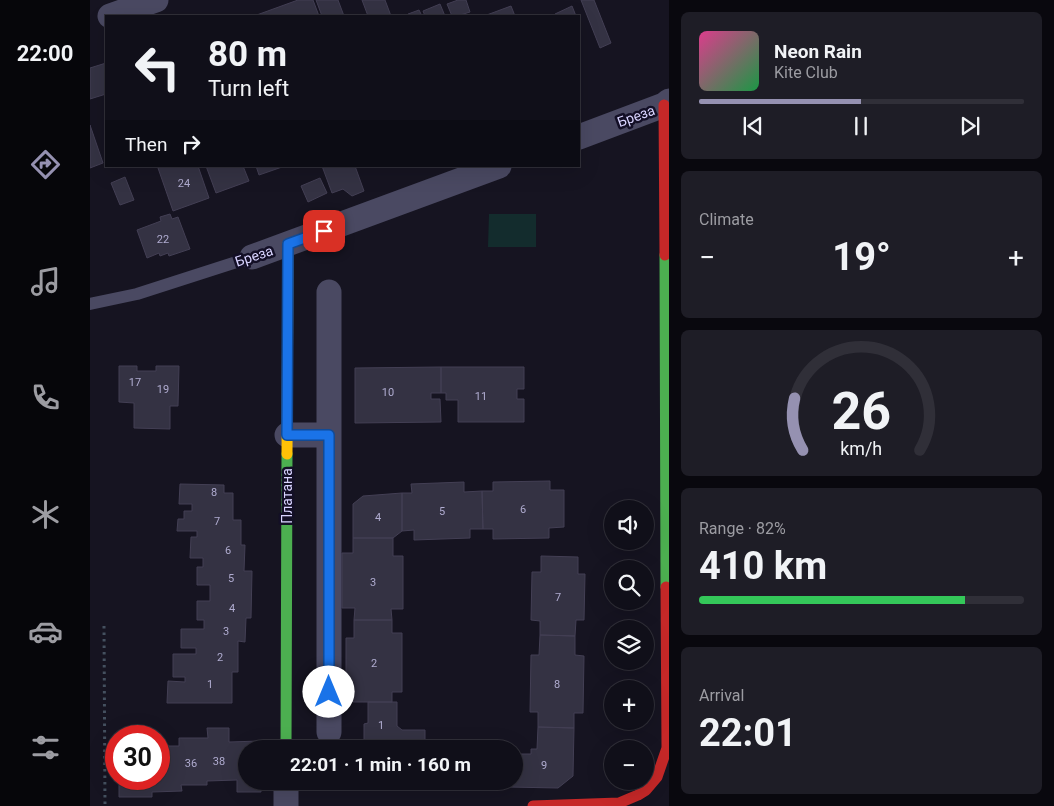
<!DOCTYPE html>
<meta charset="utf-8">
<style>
:root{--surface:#100f19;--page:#1e1d26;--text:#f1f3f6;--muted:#9c9ca2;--line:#302f38;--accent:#9591b1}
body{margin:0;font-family:Roboto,sans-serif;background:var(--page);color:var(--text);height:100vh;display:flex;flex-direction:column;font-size:19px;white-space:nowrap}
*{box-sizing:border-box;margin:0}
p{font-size:16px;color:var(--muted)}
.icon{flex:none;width:28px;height:28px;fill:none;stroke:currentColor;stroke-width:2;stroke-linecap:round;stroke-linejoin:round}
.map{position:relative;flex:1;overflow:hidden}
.panel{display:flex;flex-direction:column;gap:12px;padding:12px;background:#09080e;width:385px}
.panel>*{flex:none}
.hud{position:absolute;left:15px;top:15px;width:475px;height:152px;border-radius:0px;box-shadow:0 5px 20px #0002,0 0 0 1px var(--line);background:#100f19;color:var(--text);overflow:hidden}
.controls{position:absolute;left:514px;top:500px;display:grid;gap:10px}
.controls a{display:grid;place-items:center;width:50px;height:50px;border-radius:50%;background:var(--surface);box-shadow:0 5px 20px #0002,0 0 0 1px var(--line);font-size:25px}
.speed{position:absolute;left:15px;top:725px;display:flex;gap:10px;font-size:25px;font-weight:700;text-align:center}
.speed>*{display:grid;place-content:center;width:65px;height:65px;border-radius:50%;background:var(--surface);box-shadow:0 5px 20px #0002,0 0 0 1px var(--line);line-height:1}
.speed .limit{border:8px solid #d22;background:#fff;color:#111}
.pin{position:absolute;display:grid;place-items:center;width:42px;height:42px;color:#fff;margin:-21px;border-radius:10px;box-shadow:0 2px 8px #0006}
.me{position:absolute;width:55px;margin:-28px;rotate:0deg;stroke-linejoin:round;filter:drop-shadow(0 0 4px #0008)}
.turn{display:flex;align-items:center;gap:18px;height:105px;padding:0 20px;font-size:22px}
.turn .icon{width:65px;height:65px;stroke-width:2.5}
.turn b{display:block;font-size:35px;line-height:42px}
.then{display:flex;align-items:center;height:48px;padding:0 20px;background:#0003;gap:10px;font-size:19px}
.big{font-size:38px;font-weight:700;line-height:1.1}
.panel .tile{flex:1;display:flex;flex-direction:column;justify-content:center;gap:8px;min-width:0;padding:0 18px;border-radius:8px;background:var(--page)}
.panel .dial{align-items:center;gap:0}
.dial svg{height:130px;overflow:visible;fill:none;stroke:var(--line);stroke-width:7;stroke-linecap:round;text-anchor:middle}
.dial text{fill:var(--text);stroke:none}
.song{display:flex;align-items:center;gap:15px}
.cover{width:60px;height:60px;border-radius:8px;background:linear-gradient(135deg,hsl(330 70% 55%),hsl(140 70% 35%))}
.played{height:5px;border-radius:2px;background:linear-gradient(90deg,var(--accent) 50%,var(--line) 50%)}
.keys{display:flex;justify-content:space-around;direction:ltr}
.heat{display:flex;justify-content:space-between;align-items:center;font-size:28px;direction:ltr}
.charge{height:8px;border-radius:4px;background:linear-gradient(90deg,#34c759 82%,var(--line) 0)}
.trip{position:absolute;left:148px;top:740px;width:285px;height:50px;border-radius:25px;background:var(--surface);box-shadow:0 5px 20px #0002,0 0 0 1px var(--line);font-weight:700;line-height:50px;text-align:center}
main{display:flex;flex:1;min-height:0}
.dock{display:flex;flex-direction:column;width:90px;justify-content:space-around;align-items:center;background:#06060a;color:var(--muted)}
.dock .icon{width:35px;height:35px}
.dock .on{color:var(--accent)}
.dock b{font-size:22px;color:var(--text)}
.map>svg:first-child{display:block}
.green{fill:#132c2d}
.building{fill:#343243;stroke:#433f54}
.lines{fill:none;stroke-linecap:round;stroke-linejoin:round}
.path{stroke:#44505f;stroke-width:3;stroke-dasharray:2.5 4;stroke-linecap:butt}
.lane{stroke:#4a4962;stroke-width:12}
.street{stroke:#4a4962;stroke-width:25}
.fast{stroke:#4caf50;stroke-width:11}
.slow{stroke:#ffc107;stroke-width:11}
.jam{stroke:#c62828;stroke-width:11}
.route-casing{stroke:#114b97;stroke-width:12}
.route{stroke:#1a73e8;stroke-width:9}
.labels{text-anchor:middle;stroke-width:5;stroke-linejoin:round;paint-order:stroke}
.number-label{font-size:11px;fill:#b0acd0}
.street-label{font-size:14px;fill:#d9d4ff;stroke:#130f26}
</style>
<main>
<nav class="dock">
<b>22:00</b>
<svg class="icon on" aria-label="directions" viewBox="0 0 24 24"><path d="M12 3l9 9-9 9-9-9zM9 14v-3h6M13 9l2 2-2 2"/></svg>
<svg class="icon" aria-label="music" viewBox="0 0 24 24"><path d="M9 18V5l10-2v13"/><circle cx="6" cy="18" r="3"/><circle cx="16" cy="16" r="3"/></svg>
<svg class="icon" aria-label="phone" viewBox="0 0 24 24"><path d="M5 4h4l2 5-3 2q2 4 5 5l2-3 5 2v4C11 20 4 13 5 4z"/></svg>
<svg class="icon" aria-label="climate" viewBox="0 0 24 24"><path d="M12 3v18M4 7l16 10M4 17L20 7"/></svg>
<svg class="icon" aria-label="car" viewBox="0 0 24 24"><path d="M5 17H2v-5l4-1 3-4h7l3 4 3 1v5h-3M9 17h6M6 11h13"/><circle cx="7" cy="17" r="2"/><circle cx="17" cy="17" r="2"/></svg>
<svg class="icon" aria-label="filters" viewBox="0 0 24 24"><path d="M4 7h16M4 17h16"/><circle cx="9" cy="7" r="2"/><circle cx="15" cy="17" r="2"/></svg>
</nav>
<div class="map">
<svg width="579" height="806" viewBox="0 0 579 806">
<rect width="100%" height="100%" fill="#161421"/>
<path class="green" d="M399,214h47v33h-48z"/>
<path class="building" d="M208,0h15l6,16h-65z
M226,0h22l6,16h-22z
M272,0h23l6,16h-23z
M368,0h8l4,12 -13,4h-5l-5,-12z
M491,0h13l17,43 -11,5z
M350,4l5,12h-20l-2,-5z
M421,6l4,10h-31z
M482,6l4,10h-20l-1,-2z
M329,10l3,6h-13l-1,-2z
M16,63v31l-16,5v-31z
M0,125l13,38 -13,5z
M74,166h34l11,32 -36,13 -15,-43z
M116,166h37l6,15 -33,12z
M166,166h29l-26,9z
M232,166h33l9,25 -12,5 -9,-7 -11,4z
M35,177l9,23 -14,5 -9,-22z
M230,178l7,15 -19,9 -7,-16z
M80,214l2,5 6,-2 12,32 -21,7 -1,-3 -8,3 -1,-3 -12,5 -10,-28 24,-9 -1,-4z
M29,366h18v5h19v-5h23l-1,40h-8v23l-36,-1v-25l-15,-1z
M351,367h83v22h-7v10h7v23h-66v-22h-12v-7h-5z
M351,367v26h-10v6h9l1,23 -86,1v-55z
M460,481v9h14v37l-15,1v10l-56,1v-10h-10l-1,-38h11v-9z
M374,482v10l18,-1 1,38h-13v9l-56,2v-10l-12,1v-38h10l-1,-9z
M90,484l44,1v8h9v27h8v25h4l-1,26h8l-1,47h-5l-1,24 -7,-1v31h-6v31h-65l1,-22 17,1v-5h-12v-23h23v-6h-15v-19h23v-9h-7v-19h13v-16h-13v-18h6v-9h-13l1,-21h6v-6h-20l1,-12h6v-8h8v-7h-13z
M312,493v38l-9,7h-40v-34l10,-8z
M263,538h40v18h10v53h-12l1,11h-38l1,-12h-13v-55h11z
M451,556l37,1v17h7l-1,46h-8l-1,16 -35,-1v-14l-9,-1 1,-48h9z
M264,620h38v13h10v59h-10v10h-39v-15h-7v-49h8z
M450,635l35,1v19l9,1 -1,57h-9v15l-36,-1v-15h-8l1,-57h8z
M278,702h29v24l5,4h23v19h-61v-25l4,-1z
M448,727l36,1 -1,48 -15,12 -50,-1v-6h6v-27h17v-5h6z
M117,728h22v14l31,-1v8h-14v32h15v11h-24v-12l-30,1v4h-26l1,6 -30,1v5h-33v-18h40v-33h20v-8h29z"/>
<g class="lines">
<path class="path" d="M14,626l1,180"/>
<path class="lane" d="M0,304l47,-10 115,-37"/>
<path class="street" d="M20,16l46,-16
M489,137l85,-32 5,-4
M162,257l247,-91
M239,292v440
M197,435h42
M196,806v-25"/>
<path class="fast" d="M575,255l1,332
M196,749l1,-295"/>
<path class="slow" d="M197,454l1,-210"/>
<path class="jam" d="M574,105l1,150
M443,806l86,-3 19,-8 8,-5 11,-13 10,-29 -1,-161"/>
</g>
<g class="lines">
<defs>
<path id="route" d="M234,231l-36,13 -1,191h42v257"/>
</defs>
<use href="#route" class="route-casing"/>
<use href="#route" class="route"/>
</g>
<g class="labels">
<g class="number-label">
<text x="94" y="187">24</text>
<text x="73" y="243">22</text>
<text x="45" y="386">17</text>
<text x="73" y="393">19</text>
<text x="298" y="396">10</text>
<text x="391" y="400">11</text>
<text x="124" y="496">8</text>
<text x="433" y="513">6</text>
<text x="352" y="515">5</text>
<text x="288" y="521">4</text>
<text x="127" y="525">7</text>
<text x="138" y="554">6</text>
<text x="141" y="582">5</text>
<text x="283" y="586">3</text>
<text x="468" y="601">7</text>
<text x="142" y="612">4</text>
<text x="136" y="635">3</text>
<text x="130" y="661">2</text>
<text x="284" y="667">2</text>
<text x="120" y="688">1</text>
<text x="467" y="688">8</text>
<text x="291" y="729">1</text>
<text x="129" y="765">38</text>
<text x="101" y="767">36</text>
<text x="454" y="769">9</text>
</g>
<g class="street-label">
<text transform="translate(546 116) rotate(-20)" y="5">Бреза</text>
<text transform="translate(164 256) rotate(-18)" y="5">Бреза</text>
<text transform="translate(197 496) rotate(-90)" y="5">Платана</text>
</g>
</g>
</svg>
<div class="controls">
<a><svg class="icon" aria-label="sound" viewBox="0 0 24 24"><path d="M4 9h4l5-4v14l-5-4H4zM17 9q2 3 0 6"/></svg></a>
<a><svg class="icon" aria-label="search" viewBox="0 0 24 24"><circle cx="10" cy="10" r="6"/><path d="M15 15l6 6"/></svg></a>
<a><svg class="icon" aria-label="layers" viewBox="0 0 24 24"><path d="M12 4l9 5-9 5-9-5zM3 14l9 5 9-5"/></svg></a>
<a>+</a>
<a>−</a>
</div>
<div class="speed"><div class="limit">30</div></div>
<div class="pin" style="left:234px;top:231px;background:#d93025"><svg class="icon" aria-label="arrive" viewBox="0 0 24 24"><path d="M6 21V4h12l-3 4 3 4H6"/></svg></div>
<svg class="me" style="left:239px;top:692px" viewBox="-20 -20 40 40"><circle r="19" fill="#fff"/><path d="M0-13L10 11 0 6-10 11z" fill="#1a73e8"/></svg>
<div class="trip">22:01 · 1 min · 160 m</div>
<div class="hud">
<div class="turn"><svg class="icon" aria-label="left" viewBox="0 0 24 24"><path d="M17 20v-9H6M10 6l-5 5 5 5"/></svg><div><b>80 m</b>Turn left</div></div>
<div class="then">Then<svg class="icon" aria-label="right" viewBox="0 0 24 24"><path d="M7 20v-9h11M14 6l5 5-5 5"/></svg></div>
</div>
</div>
<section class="panel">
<div class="tile">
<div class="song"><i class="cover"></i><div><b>Neon Rain</b><p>Kite Club</p></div></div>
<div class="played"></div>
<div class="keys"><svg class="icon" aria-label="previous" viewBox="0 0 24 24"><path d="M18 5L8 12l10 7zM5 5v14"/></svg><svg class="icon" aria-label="pause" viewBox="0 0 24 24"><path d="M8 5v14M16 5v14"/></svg><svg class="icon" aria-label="next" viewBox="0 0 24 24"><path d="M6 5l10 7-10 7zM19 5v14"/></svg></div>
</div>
<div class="tile"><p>Climate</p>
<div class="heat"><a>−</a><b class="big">19°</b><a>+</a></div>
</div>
<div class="tile dial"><svg viewBox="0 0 100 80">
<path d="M14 69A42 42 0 1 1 86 69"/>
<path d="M14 69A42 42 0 0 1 9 37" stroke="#9591b1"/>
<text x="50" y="56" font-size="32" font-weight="700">26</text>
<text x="50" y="72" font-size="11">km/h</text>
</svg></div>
<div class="tile"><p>Range · 82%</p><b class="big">410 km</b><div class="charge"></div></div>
<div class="tile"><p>Arrival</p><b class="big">22:01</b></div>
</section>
</main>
